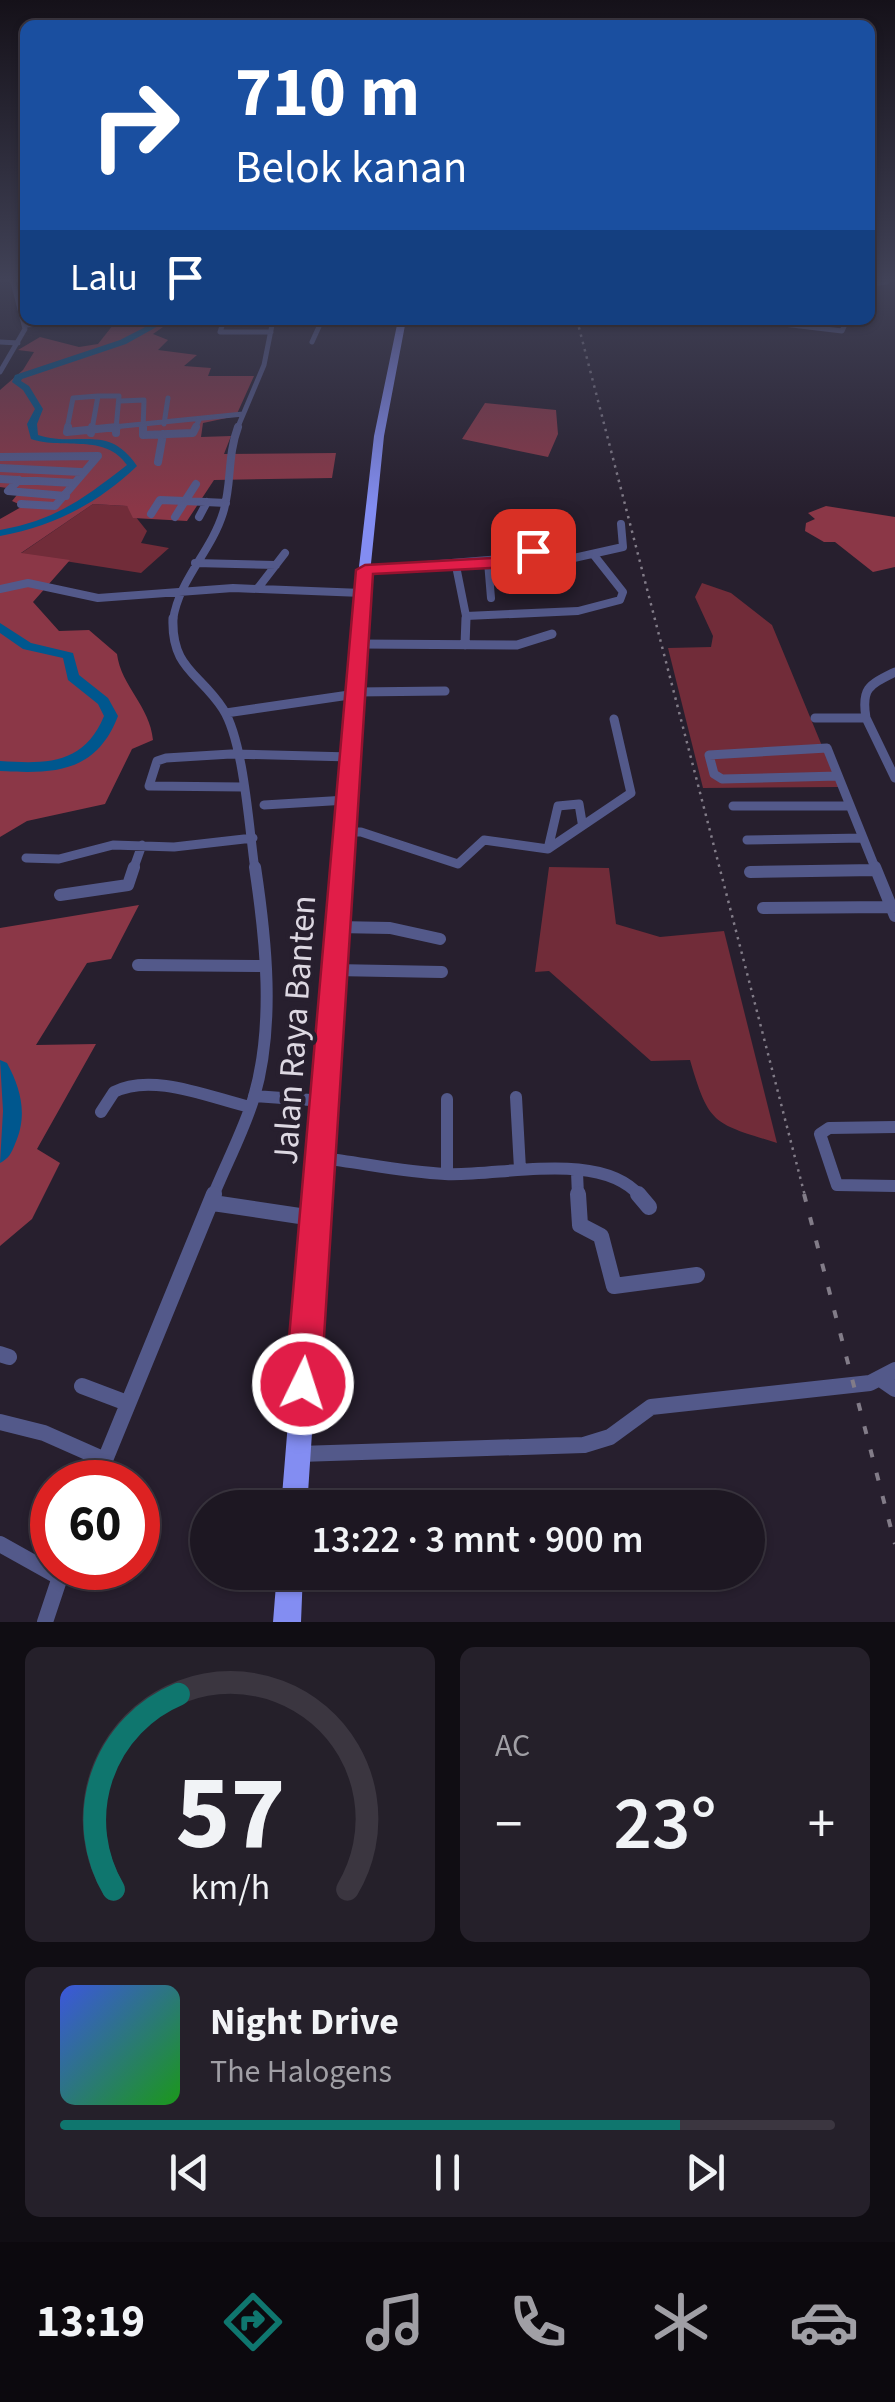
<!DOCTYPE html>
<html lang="id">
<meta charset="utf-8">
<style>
:root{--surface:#1d1722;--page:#25202a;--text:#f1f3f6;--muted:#a09fa5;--line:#3b3640;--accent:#0f766e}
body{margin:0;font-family:"Source Sans 3",sans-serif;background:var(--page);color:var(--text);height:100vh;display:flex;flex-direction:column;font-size:38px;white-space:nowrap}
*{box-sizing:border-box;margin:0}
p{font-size:32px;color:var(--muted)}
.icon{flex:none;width:55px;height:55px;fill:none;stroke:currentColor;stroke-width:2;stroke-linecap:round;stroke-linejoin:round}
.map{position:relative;height:1622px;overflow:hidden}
.drawer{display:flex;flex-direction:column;gap:25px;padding:25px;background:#100d13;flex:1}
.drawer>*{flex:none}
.top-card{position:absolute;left:20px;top:20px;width:855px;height:305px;border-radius:15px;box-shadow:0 2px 8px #0004,0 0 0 2px var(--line);background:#1a4fa0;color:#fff;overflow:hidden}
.speed{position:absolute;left:30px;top:1460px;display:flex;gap:20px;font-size:50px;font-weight:700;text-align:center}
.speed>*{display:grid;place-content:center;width:130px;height:130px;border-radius:50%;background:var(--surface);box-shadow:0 2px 8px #0004,0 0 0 2px var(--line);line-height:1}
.speed .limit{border:15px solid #d22;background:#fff;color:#111}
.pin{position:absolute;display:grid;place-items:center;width:85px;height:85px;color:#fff;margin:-42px;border-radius:20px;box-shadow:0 5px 15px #0006}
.me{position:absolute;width:110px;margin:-55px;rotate:4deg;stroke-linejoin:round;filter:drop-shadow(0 0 8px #0008)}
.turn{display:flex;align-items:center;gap:35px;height:210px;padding:0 50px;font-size:45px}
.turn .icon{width:130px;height:130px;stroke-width:2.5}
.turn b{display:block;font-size:70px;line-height:85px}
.then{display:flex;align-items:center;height:95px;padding:0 50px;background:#0003;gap:20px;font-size:38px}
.big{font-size:75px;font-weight:600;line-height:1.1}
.drawer .card{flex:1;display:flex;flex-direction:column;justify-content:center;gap:15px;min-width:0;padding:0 35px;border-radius:15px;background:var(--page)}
.drawer .dial{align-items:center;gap:0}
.dial svg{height:260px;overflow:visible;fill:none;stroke:var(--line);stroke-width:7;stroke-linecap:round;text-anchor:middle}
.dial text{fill:var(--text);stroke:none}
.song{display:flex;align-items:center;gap:30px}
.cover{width:120px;height:120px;border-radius:15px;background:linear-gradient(135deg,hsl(230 70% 55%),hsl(120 70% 35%))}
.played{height:10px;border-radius:5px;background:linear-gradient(90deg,var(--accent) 80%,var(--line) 80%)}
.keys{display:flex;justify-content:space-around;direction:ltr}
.heat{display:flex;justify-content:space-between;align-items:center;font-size:55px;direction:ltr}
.drawer .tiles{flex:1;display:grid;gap:25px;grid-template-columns:1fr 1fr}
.card:last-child{grid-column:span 2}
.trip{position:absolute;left:190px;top:1490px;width:575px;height:100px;border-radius:50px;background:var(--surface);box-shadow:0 2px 8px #0004,0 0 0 2px var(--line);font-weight:600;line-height:100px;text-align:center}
.dock{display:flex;height:160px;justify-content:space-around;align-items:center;background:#0c090e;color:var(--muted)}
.dock .icon{width:70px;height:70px}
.dock .current{color:var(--accent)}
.dock b{font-size:45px;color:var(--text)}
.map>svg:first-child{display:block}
.green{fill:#712c39}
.forest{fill:#8b3747}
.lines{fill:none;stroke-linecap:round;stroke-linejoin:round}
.river{fill:#00578e;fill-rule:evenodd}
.minor-far4{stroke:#53598a;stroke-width:5}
.minor-far3{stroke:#53598a;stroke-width:8}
.minor-far2{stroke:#53598a;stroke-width:9}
.minor-far1{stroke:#53598a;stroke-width:12}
.minor{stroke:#53598a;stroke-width:16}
.primary{fill:#838df2;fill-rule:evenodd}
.rail-far1{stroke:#827c88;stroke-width:2.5;stroke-dasharray:2.5 5;stroke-linecap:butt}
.rail{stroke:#827c88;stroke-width:4;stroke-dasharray:8 16;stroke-linecap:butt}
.route{fill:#e11d48;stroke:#92132f;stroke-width:2.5}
.labels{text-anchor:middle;stroke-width:9;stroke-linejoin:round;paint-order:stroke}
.street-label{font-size:35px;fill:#ddd8e2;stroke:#271f2e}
</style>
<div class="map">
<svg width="895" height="1622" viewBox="0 0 895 1622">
<rect width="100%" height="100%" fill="#271f2e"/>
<path class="green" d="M93,504l34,2 20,25 -6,12 28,5 -28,25 -121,-19z
M702,583l29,10 41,32 67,162 -136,1 -35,-140 43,-1 2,-11 -18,-39z
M549,867l60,1 7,56 44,13 64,-6 53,212c-64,-20 -68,-18 -87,-83l-39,1 -102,-90 -14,1z"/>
<path class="forest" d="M117,320h56l-20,14 15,6 -10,10 39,5 -13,11 27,2 -3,8h46l-18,40 -33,7 -2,14 30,-1 -7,18 112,-1 -4,25 -118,2 -27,41 -54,-3 -6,-12 -34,-2 -72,49 49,7 -37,42 26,29 30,-1 28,24c4,32 33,52 36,86l-21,9 -27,55 -78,17 -27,16v-318l23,-13 -11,-5 9,-11 -21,-3v-97l23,-20 11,-18 -16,-2 22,-13 39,10 19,-3z
M485,403l71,7 2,24 -10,23 -86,-18z
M826,506l69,11v50l-22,5 -38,-30h-11l-19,-11 1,-8 9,-4 -7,-6z
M139,905l-28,54 -24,4 -51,82 60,-1 -59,105 23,14 -28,56 -32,27v-318z"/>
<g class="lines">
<path class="river" d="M159,320h10l-43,24 -104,35 -1,2 8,5 14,23 -6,15 1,11c41,13 70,-12 99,31 -40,38 -83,60 -137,70v-6c56,-10 83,-31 127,-65 -22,-32 -62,-15 -96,-26l-4,-15 8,-15 -12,-19 -11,-8 3,-7 105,-35z
M0,623l31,20 42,10 6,22 29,23 10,18c-22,57 -64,58 -118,55v-10c46,3 84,4 104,-45l-6,-12 -30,-24 -5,-22 -40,-9 -23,-16z
M0,1060l7,3c14,26 21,52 8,81 -4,10 -6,14 -15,19l3,-52z"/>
<path class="minor-far4" d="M870,284l17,-2
M224,320l-4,12h51
M363,320l38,2
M750,320l92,11 5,-11
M26,325l65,-5
M0,342l18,1
M312,342l10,-22
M0,372l25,-43 -12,-47
M121,401l23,-1 -1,29
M164,424l4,-26
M67,429l6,-31 25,-2
M92,429l6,-33h21l-3,33
M93,429l150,-15
M195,429l4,-9
M237,429l27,-64 9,-45"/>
<path class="minor-far3" d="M68,427l-1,5 50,-5
M143,427v8l50,-2 3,-6
M91,433l1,-6
M116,433v-6
M0,457l98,-1 -43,50 -34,-2
M158,462l5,-28
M0,468l81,4
M0,479l74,4
M19,480l-11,11 58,5
M196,484l-11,17 41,2
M151,514l9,-14 25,1 -10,16
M199,517l8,-15
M539,556l-5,-7 13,-4
M488,562l3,36
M195,563l81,2
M547,564l76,-17 -2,-23
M456,566l10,50
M365,570l174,-14 21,21
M258,588l27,-35
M0,589l28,-6 70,15 135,-10 129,5
M173,620c6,-41 38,-68 50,-107 9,-28 4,-57 15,-86
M466,620v-4l112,-5 42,-11 3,-8 -30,-38"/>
<path class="minor-far2" d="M173,618c-2,51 27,55 50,91 21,33 26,120 32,161
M359,644l158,1 35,-11
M465,645l1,-27
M356,692l89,-1
M226,713l130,-19
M815,718h51l29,60
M866,718c-5,-30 3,-33 29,-46
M838,776l-116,3 -8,-5 -5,-19 118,-7 49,122
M242,787l-93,-1 8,-25 9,-3 65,-4 120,3
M264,805l83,-5
M733,806h117
M345,832h16l97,32 26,-24 64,9 83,-56 -17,-74
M747,840l116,-2
M548,849l10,-43 21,-2 3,18
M26,858l33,1 54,-14 61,2 79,-9
M133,870l9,-25"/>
<path class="minor-far1" d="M875,867l20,49
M750,872l126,-2
M60,895l68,-10 6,-18
M763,908l129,-1
M337,927l53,1 50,11
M138,965l127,1
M334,970l108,2
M254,1096l71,5
M516,1097l4,72
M447,1099v75
M101,1112l13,-20c38,-20 97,6 136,15
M895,1127l-66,1 -9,6 17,51 58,1
M322,1158c41,5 82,14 123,16 55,3 155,-25 195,22
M577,1172l1,24
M213,1196c13,-32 31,-66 41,-99 21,-72 12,-157 1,-230"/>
<path class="minor" d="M578,1194l2,31 21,11 13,50 83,-11
M638,1194l11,13
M213,1203l100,15
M0,1354l9,3
M882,1380l13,9
M82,1386l45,17
M0,1422l44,11 61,27
M299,1454l285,-9 26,-8 41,-30 219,-24 25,-13
M96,1482l118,-288
M0,1544l59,33
M45,1622l18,-54"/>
<path class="primary" d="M398,320h8l-22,116 -16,157 -61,915h-26l75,-915 18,-157z
M277,1572h26l-2,50h-28z"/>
<path class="rail-far1" d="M577,320l228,876"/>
<path class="rail" d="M804,1194l91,350"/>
</g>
<linearGradient id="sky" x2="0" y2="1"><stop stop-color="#151119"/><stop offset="0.55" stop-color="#414257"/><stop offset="1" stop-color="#414257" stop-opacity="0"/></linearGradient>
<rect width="895" height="509" fill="url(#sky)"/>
<path class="route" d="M533,546l11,6v8l-34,7 -137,7 -52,810 -5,12 -13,5 -12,-5 -6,-12 71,-814 9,-5 145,-8 16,-4z"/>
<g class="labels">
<g class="street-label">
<text transform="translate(294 1030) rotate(-86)" y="12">Jalan Raya Banten</text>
</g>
</g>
</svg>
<div class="speed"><div class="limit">60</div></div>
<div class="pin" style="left:533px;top:551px;background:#d93025"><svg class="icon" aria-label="arrive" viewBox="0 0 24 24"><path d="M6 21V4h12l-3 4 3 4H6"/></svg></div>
<svg class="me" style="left:303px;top:1384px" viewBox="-20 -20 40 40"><circle r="17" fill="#e11d48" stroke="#fff" stroke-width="3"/><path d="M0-11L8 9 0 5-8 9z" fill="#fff"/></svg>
<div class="trip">13:22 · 3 mnt · 900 m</div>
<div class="top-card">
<div class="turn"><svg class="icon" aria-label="right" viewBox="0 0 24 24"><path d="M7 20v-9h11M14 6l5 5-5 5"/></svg><div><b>710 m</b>Belok kanan</div></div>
<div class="then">Lalu<svg class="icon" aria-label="arrive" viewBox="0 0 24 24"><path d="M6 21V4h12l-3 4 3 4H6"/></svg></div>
</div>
</div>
<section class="drawer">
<div class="tiles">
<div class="card dial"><svg viewBox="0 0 100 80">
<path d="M14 69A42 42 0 1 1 86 69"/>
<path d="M14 69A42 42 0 0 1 34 9" stroke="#0f766e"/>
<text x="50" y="56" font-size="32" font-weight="700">57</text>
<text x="50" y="72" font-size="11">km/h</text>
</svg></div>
<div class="card"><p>AC</p>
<div class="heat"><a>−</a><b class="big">23°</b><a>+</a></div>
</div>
<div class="card">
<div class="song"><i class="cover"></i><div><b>Night Drive</b><p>The Halogens</p></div></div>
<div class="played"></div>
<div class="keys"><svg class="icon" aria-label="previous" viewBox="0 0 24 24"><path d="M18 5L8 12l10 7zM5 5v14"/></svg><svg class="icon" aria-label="pause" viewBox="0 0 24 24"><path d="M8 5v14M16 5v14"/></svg><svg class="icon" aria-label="next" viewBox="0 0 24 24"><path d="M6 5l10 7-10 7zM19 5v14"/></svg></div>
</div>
</div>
</section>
<nav class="dock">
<b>13:19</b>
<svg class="icon current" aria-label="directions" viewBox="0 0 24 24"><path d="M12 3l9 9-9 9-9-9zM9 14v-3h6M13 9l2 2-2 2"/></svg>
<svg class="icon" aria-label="music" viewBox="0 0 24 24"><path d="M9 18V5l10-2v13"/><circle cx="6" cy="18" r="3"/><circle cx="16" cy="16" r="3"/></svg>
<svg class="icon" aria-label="phone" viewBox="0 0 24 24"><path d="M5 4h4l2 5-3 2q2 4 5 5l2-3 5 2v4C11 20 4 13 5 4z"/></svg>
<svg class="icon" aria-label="climate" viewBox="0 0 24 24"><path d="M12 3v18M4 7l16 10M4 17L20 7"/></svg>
<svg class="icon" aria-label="car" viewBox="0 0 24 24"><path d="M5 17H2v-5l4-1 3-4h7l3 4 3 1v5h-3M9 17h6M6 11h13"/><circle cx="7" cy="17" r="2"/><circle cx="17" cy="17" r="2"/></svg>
</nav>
